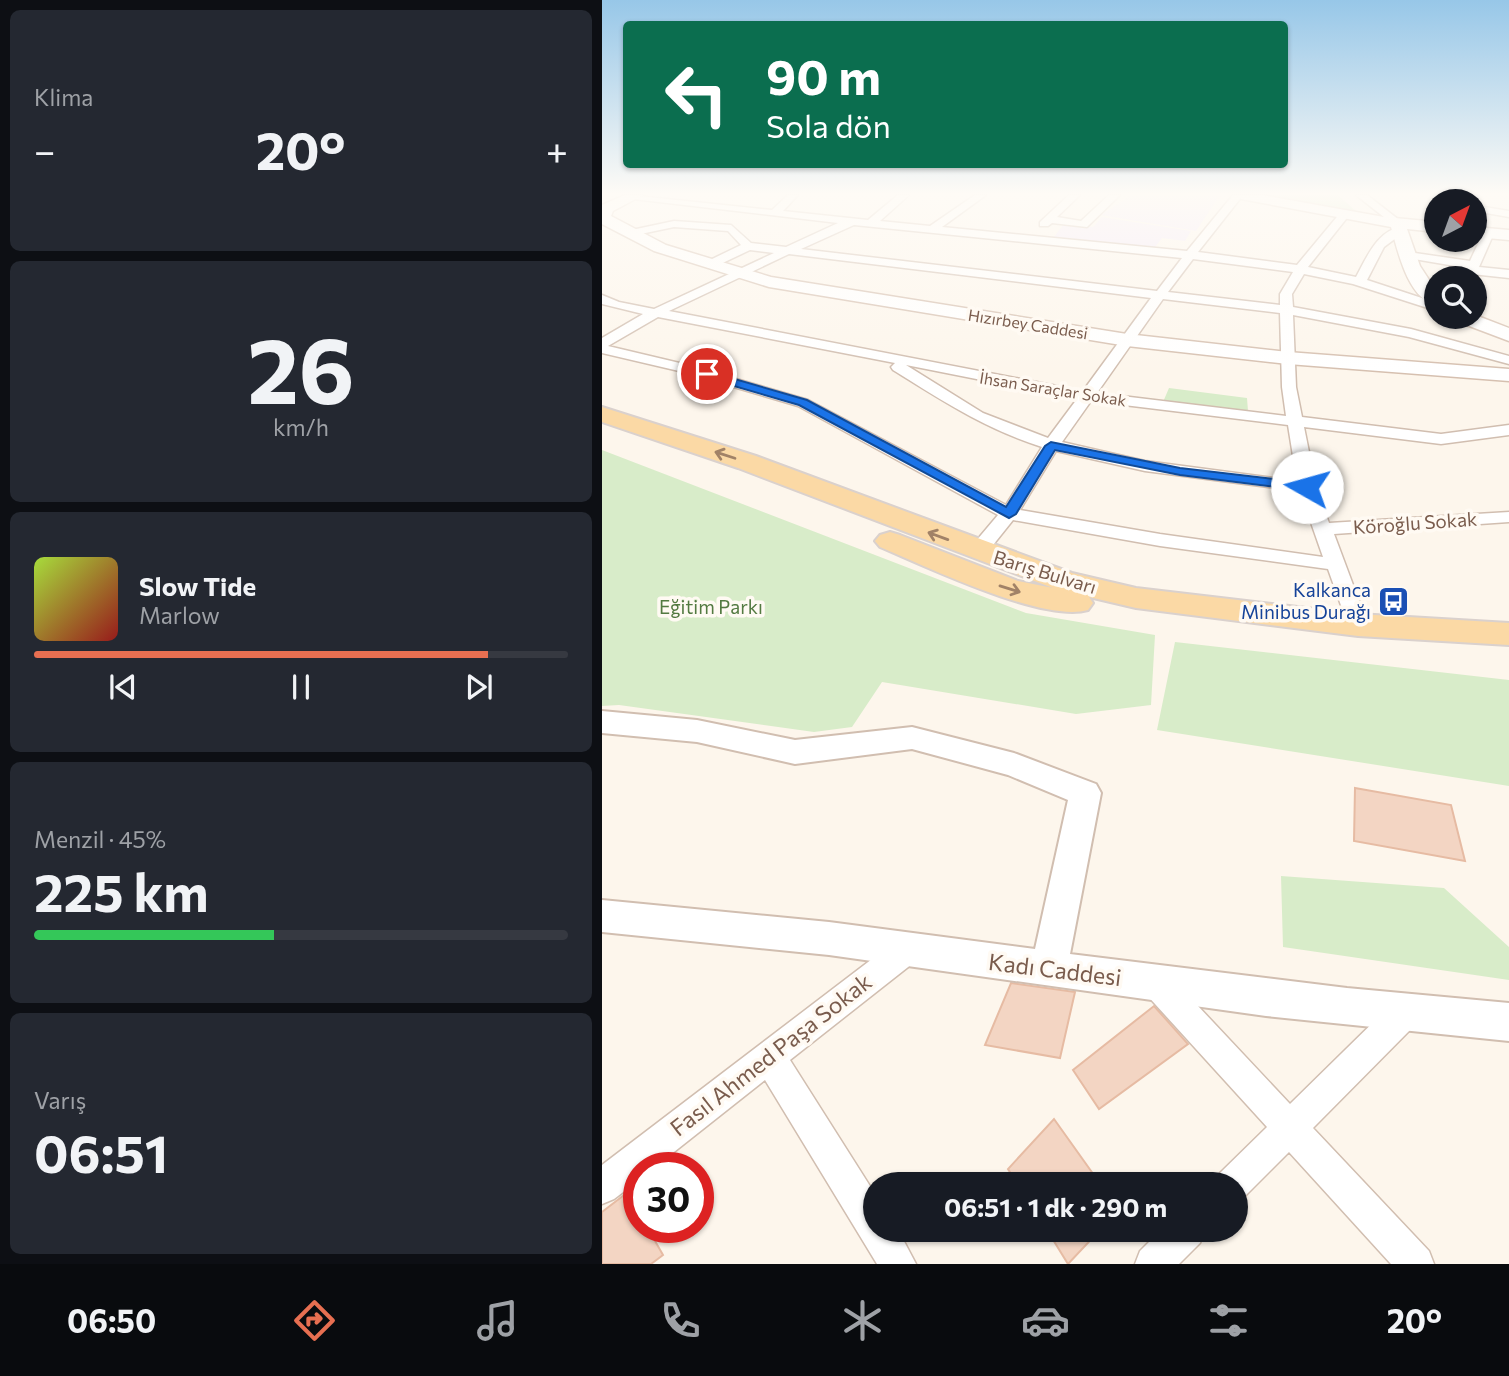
<!DOCTYPE html>
<html lang="tr">
<meta charset="utf-8">
<style>
:root{--surface:#171b24;--page:#242831;--text:#f1f3f6;--muted:#9ea1a6;--line:#363941;--accent:#e76f51}
body{margin:0;font-family:Commissioner,sans-serif;background:var(--page);color:var(--text);height:100vh;display:flex;flex-direction:column;font-size:26px;white-space:nowrap}
*{box-sizing:border-box;margin:0}
p{font-size:23px;color:var(--muted)}
.icon{flex:none;width:38px;height:38px;fill:none;stroke:currentColor;stroke-width:2;stroke-linecap:round;stroke-linejoin:round}
.map{position:relative;flex:1;overflow:hidden}
.drawer{display:flex;flex-direction:column;gap:10px;padding:10px;background:#0d0f14;width:602px}
.drawer>*{flex:none}
.guide{position:absolute;left:21px;top:21px;width:665px;height:147px;border-radius:7px;box-shadow:0 2px 5px #0004;background:#0b6e4f;color:#fff;overflow:hidden}
.needle{width:46px;rotate:41deg}
.buttons{position:absolute;left:822px;top:189px;display:grid;gap:14px}
.buttons a{display:grid;place-items:center;width:63px;height:63px;border-radius:50%;background:var(--surface);box-shadow:0 2px 5px #0004;font-size:35px}
.speed{position:absolute;left:21px;top:1152px;display:flex;gap:14px;font-size:35px;font-weight:700;text-align:center}
.speed>*{display:grid;place-content:center;width:91px;height:91px;border-radius:50%;background:var(--surface);box-shadow:0 2px 5px #0004;line-height:1}
.speed .limit{border:10px solid #d22;background:#fff;color:#111}
.pin{position:absolute;display:grid;place-items:center;width:60px;height:60px;color:#fff;margin:-30px;border:4px solid #fff;border-radius:50%;box-shadow:0 2px 7px #0007}
.me{position:absolute;width:77px;margin:-38px;rotate:277deg;stroke-linejoin:round;filter:drop-shadow(0 0 5px #0008)}
.turn{display:flex;align-items:center;gap:24px;height:147px;padding:0 28px;font-size:32px}
.turn .icon{width:91px;height:91px;stroke-width:2.5}
.turn b{display:block;font-size:49px;line-height:60px}
.big{font-size:52px;font-weight:700;line-height:1.1}
.drawer .tile{flex:1;display:flex;flex-direction:column;justify-content:center;gap:10px;min-width:0;padding:0 24px;border-radius:10px;background:var(--page)}
.drawer .dial{align-items:center;gap:0}
.dial b{font-size:91px;line-height:1}
.song{display:flex;align-items:center;gap:21px}
.cover{width:84px;height:84px;border-radius:10px;background:linear-gradient(135deg,hsl(80 70% 55%),hsl(0 70% 35%))}
.played{height:7px;border-radius:4px;background:linear-gradient(90deg,var(--accent) 85%,var(--line) 85%)}
.keys{display:flex;justify-content:space-around;direction:ltr}
.heat{display:flex;justify-content:space-between;align-items:center;font-size:38px;direction:ltr}
.charge{height:10px;border-radius:5px;background:linear-gradient(90deg,#34c759 45%,var(--line) 0)}
.trip{position:absolute;left:261px;top:1172px;width:385px;height:70px;border-radius:35px;background:var(--surface);box-shadow:0 2px 5px #0004;font-weight:700;line-height:70px;text-align:center}
.tab-bar{display:flex;height:112px;justify-content:space-around;align-items:center;background:#090b0e;color:var(--muted)}
.tab-bar .icon{width:49px;height:49px}
.tab-bar .selected{color:var(--accent)}
.tab-bar b{font-size:32px;color:var(--text)}
main{display:flex;flex:1;min-height:0}
.map>svg:first-child{display:block}
.education{fill:#f3e8fa}
.green{fill:#d8ecc9}
.building{fill:#f3d5c3;stroke:#e6bba3;stroke-width:2}
.lines{fill:none;stroke-linecap:round;stroke-linejoin:round}
.minor-casing{stroke:#d1beb0;stroke-width:3}
.tertiary-casing{stroke:#d1beb0;stroke-width:4}
.secondary-casing{stroke:#d6c0b0;stroke-width:3}
.primary-casing{stroke:#dad1cd;stroke-width:4}
.minor{fill:#fff;fill-rule:evenodd}
.tertiary{fill:#fff;fill-rule:evenodd}
.secondary{fill:#fff;fill-rule:evenodd}
.primary{fill:#fbd9a5;fill-rule:evenodd}
.oneway{stroke:#a18267}
.route{fill:#1a73e8;stroke:#114b97;stroke-width:2}
.labels{text-anchor:middle;stroke-width:7;stroke-linejoin:round;paint-order:stroke}
.far-street-label{font-size:16px;fill:#7a5c4d;stroke:#fffaf3}
.street-label{font-size:19px;fill:#7a5c4d;stroke:#fffaf3}
.transit-label{font-size:19px;fill:#164399;stroke:#fffaf3;text-anchor:end}
.park-label{font-size:19px;fill:#537a41;stroke:#fffaf3}
.near-street-label{font-size:23px;fill:#7a5c4d;stroke:#fffaf3}
</style>
<main>
<section class="drawer">
<div class="tile"><p>Klima</p>
<div class="heat"><a>−</a><b class="big">20°</b><a>+</a></div>
</div>
<div class="tile dial"><b>26</b><p>km/h</p></div>
<div class="tile">
<div class="song"><i class="cover"></i><div><b>Slow Tide</b><p>Marlow</p></div></div>
<div class="played"></div>
<div class="keys"><svg class="icon" aria-label="previous" viewBox="0 0 24 24"><path d="M18 5L8 12l10 7zM5 5v14"/></svg><svg class="icon" aria-label="pause" viewBox="0 0 24 24"><path d="M8 5v14M16 5v14"/></svg><svg class="icon" aria-label="next" viewBox="0 0 24 24"><path d="M6 5l10 7-10 7zM19 5v14"/></svg></div>
</div>
<div class="tile"><p>Menzil · 45%</p><b class="big">225 km</b><div class="charge"></div></div>
<div class="tile"><p>Varış</p><b class="big">06:51</b></div>
</section>
<div class="map">
<svg width="907" height="1264" viewBox="0 0 907 1264">
<rect width="100%" height="100%" fill="#fdf6ec"/>
<path class="education" d="M530,195h88l-24,36 -95,-16z
M500,217l89,14 -6,10 -23,-3 -7,9 -101,-10 9,-12 30,2z"/>
<path class="green" d="M662,195h74l19,17z
M567,388l78,10 1,13 -85,-9z
M0,450l424,163 129,22 -4,70 -75,9 -194,-32 -30,45 -38,5 -195,-27 -17,1z
M573,642l334,38v106l-352,-56z
M679,876l163,12 65,59v33l-226,-33z"/>
<path class="building" d="M753,788l96,17 14,56 -111,-20z
M409,983l64,9 -15,66 -75,-13z
M552,1006l34,38 -89,65 -26,-39z
M452,1119l47,66h-83l-10,-16z
M26,1192l11,19v16h8l16,28 -12,9h-49v-52z
M445,1230h53l-32,34z"/>
<g class="lines">
<defs>
<path id="minor" d="M27,195l143,15 16,-15h10l-15,16 85,9 30,-25h11l-29,26 50,5 45,-31h11l-44,32 245,24 46,-56h10l-45,57 99,13 44,-53 4,-1 5,3 -42,53 48,10c10,-18 23,-51 48,-49v4l-20,15 -17,33 70,23v8l-84,-27 -49,-10 -12,20 1,13 118,22 98,27v8l-100,-27 -116,-22 3,72 6,30 139,17 68,-9v10l-68,9 -137,-17 12,60 13,36 180,-11v10l-175,12 34,91 -3,5h-14l-3,-5 -20,-56 -168,-23 -147,-26 -28,35h-14l-2,-4 2,-4 27,-32 -200,-109 -119,-35 -77,-18v-15l41,-24 -41,-10v-9l17,7 35,7 120,-56 -24,-3 -38,18 -4,-1v-6l33,-16 -13,-14 -54,-4 -43,9 -4,-1v-4l47,-10 57,4 20,18 35,4 52,-24 -205,-24zM252,225l328,33 -25,33 -356,-42zM187,254l362,44 -68,93 -414,-80zM591,259l100,13 -13,22v11l-112,-13zM561,299l117,14 2,74 4,29 -189,-23zM56,317l237,46 -4,4 2,3c50,31 92,59 149,77l-36,58 -198,-105 -120,-35 -80,-19zM304,365l171,34 -29,39 -65,-25zM489,401l197,24 9,56 -152,-20 -83,-19zM454,451l89,20 155,20 23,66 -163,-23 -140,-24z
M467,195h11l-23,22 24,4 28,-26h11l-33,32 -35,-4 -4,3h-8v-4z
M754,195h11l36,28 -9,2z
M876,206l31,5v6l-34,-6v-4z
M882,231l10,2 -15,34 30,3v8l-37,-4 -4,-1 -1,-5 -59,-10 -6,-3 6,-3 62,9z
M305,936l10,4 4,10 -4,10 -127,100 85,134v36h23l18,34h-39l-112,-184 -110,87h-16v13l-25,19 -12,5v-39l295,-225z
M554,969l11,4 123,131 103,-101 11,-4 11,4 4,11 -4,11 -102,103 116,123 5,13h-43l-102,-112 -45,45 -8,4v-16h-21l5,-12 47,-46 -122,-134 -4,-10 4,-10z
M559,1230h44l-5,13 -21,21h-44l5,-13z"/>
<path id="tertiary" d="M0,711l95,9 98,20 117,-13 102,26 82,31 5,9 -31,161 277,34 162,15v38l-243,-25 -437,-61 -227,-23v-32l227,22 206,27 33,-149 -60,-25 -96,-26 -117,15 -98,-22 -95,-9z"/>
<path id="secondary" d="M23,195h18l-30,16 -2,5 55,29 105,32 356,57 161,18 221,17v12l-221,-17 -161,-18 -358,-59 -115,-36 -52,-27v-19z
M632,195h28l122,22 53,5v10l-30,-3 13,37 17,26v14c-29,-7 -39,-54 -46,-79l-150,-28z
M873,227l34,3v10l-34,-3z
M873,315l34,13v13l-53,-20 -2,-4z"/>
<path id="primary" d="M0,407l154,49 316,117 64,15 222,26 151,9v22l-151,-9 -222,-28 -47,-11 4,6 -5,7c-45,13 -163,-44 -208,-63l-5,-6 5,-6 10,-3 10,3 118,46 35,7 -315,-120 -136,-46z"/>
</defs>
<use href="#minor" class="minor-casing"/>
<use href="#tertiary" class="tertiary-casing"/>
<use href="#secondary" class="secondary-casing"/>
<use href="#primary" class="primary-casing"/>
<use href="#minor" class="minor"/>
<use href="#tertiary" class="tertiary"/>
<use href="#secondary" class="secondary"/>
<use href="#primary" class="primary"/>
</g>
<defs><path id="oneway-shaft" d="M-6 0H5M1.5-3L5.5 0L1.5 3" fill="none" stroke-width="1.6" stroke-linecap="round" stroke-linejoin="round" transform="scale(1.75)"/></defs>
<g class="oneway">
<use href="#oneway-shaft" transform="translate(123 455) rotate(-162)"/>
<use href="#oneway-shaft" transform="translate(336 536) rotate(-160)"/>
<use href="#oneway-shaft" transform="translate(408 589) rotate(17)"/>
</g>
<linearGradient id="sky" x2="0" y2="1"><stop stop-color="#97c7e8"/><stop offset="0.52" stop-color="#fefbf6"/><stop offset="1" stop-color="#fefbf6" stop-opacity="0"/></linearGradient>
<rect width="907" height="372" fill="url(#sky)"/>
<path class="route" d="M105,371l100,29 199,107 39,-61 6,-4 129,26 127,15 6,4 -6,4 -127,-16 -125,-25 -39,64 -7,4 -210,-113 -96,-28v-5z"/>
<defs>
<symbol id="bus-square" viewBox="-11 -11 22 22"><rect x="-9" y="-9" width="18" height="18" rx="4" fill="#1a4fb4" stroke="#fffaf3"/><path d="M-5-6H5V4H4V6H2V4H-2V6H-4V4H-5ZM-3.5-4V0h7V-4ZM-3.5 1.2v1.5H-2V1.2ZM2 1.2v1.5H3.5V1.2Z" fill="#fff"/></symbol>
</defs>
<g fill-rule="evenodd">
<use href="#bus-square" x="774" y="584" width="35" height="35"/>
</g>
<g class="labels">
<g class="far-street-label">
<text transform="translate(426 324) rotate(9)" y="6">Hızırbey Caddesi</text>
<text transform="translate(451 389) rotate(9)" y="6">İhsan Saraçlar Sokak</text>
</g>
<g class="street-label">
<text transform="translate(813 523) rotate(-4)" y="7">Köroğlu Sokak</text>
<text transform="translate(443 572) rotate(17)" y="7">Barış Bulvarı</text>
</g>
<g class="transit-label">
<text x="769" y="597">Kalkanca<tspan x="769" dy="22">Minibus Durağı</tspan></text>
</g>
<g class="park-label">
<text x="109" y="614">Eğitim Parkı</text>
</g>
<g class="near-street-label">
<text transform="translate(453 970) rotate(7)" y="8">Kadı Caddesi</text>
<text transform="translate(169 1055) rotate(-38)" y="8">Fasıl Ahmed Paşa Sokak</text>
</g>
</g>
</svg>
<div class="buttons">
<a><svg class="needle" viewBox="-14 -14 28 28"><path d="M0-13l5 13h-10z" fill="#e53935"/><path d="M0 13l5-13h-10z" fill="#9ea1a6"/></svg></a>
<a><svg class="icon" aria-label="search" viewBox="0 0 24 24"><circle cx="10" cy="10" r="6"/><path d="M15 15l6 6"/></svg></a>
</div>
<div class="speed"><div class="limit">30</div></div>
<div class="pin" style="left:105px;top:374px;background:#d93025"><svg class="icon" aria-label="arrive" viewBox="0 0 24 24"><path d="M6 21V4h12l-3 4 3 4H6"/></svg></div>
<svg class="me" style="left:705px;top:487px" viewBox="-20 -20 40 40"><circle r="19" fill="#fff"/><path d="M0-13L10 11 0 6-10 11z" fill="#1a73e8"/></svg>
<div class="trip">06:51 · 1 dk · 290 m</div>
<div class="guide">
<div class="turn"><svg class="icon" aria-label="left" viewBox="0 0 24 24"><path d="M17 20v-9H6M10 6l-5 5 5 5"/></svg><div><b>90 m</b>Sola dön</div></div>
</div>
</div>
</main>
<nav class="tab-bar">
<b>06:50</b>
<svg class="icon selected" aria-label="directions" viewBox="0 0 24 24"><path d="M12 3l9 9-9 9-9-9zM9 14v-3h6M13 9l2 2-2 2"/></svg>
<svg class="icon" aria-label="music" viewBox="0 0 24 24"><path d="M9 18V5l10-2v13"/><circle cx="6" cy="18" r="3"/><circle cx="16" cy="16" r="3"/></svg>
<svg class="icon" aria-label="phone" viewBox="0 0 24 24"><path d="M5 4h4l2 5-3 2q2 4 5 5l2-3 5 2v4C11 20 4 13 5 4z"/></svg>
<svg class="icon" aria-label="climate" viewBox="0 0 24 24"><path d="M12 3v18M4 7l16 10M4 17L20 7"/></svg>
<svg class="icon" aria-label="car" viewBox="0 0 24 24"><path d="M5 17H2v-5l4-1 3-4h7l3 4 3 1v5h-3M9 17h6M6 11h13"/><circle cx="7" cy="17" r="2"/><circle cx="17" cy="17" r="2"/></svg>
<svg class="icon" aria-label="filters" viewBox="0 0 24 24"><path d="M4 7h16M4 17h16"/><circle cx="9" cy="7" r="2"/><circle cx="15" cy="17" r="2"/></svg>
<b>20°</b>
</nav>
